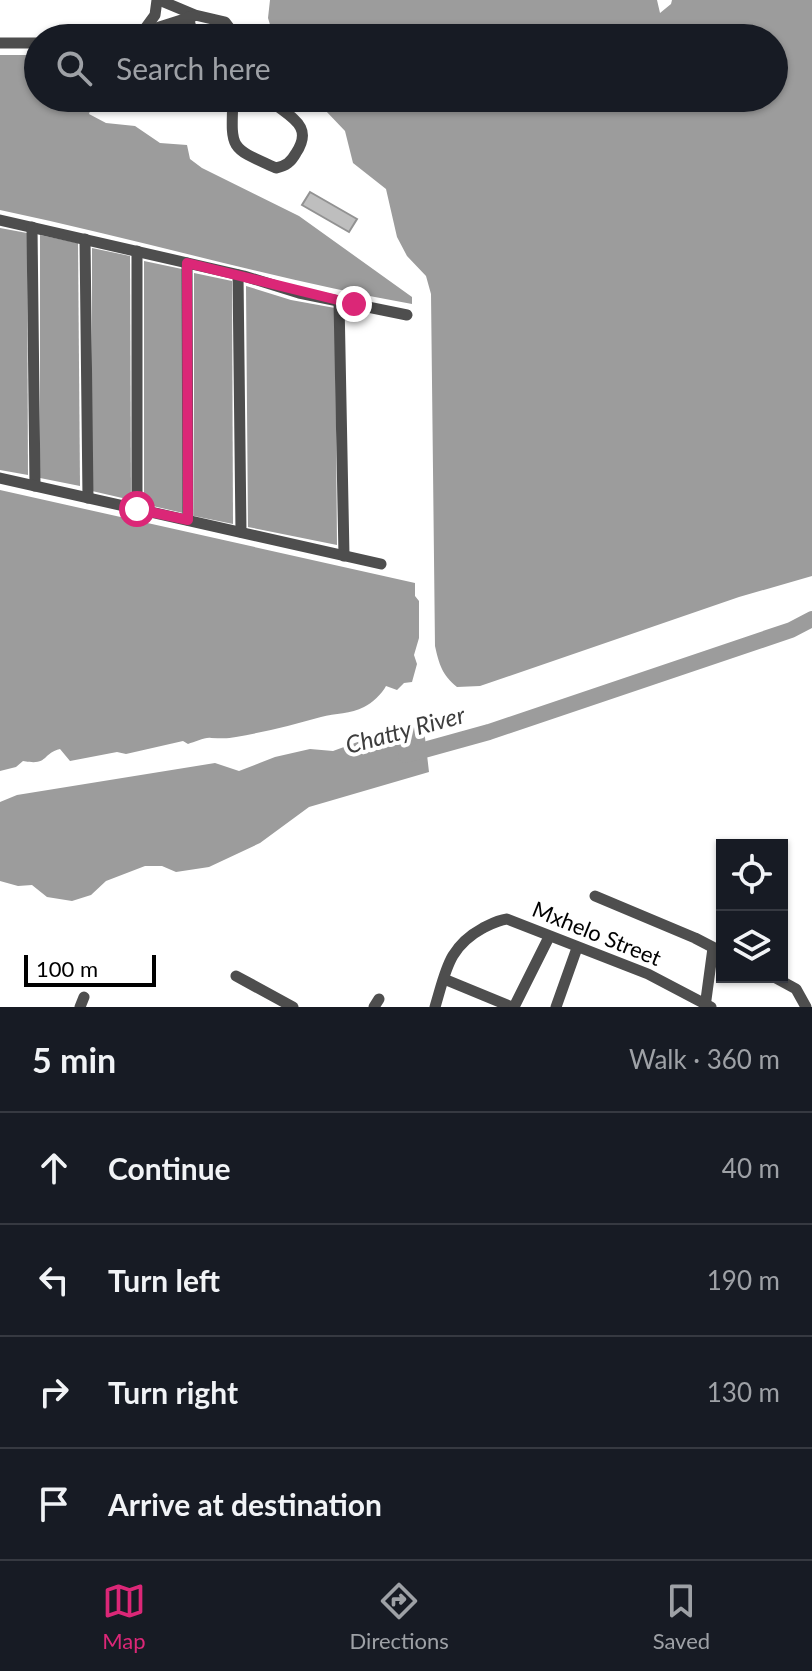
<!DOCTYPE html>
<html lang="en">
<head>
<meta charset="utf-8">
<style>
	:root { --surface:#171b24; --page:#242831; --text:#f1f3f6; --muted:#9ea1a6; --line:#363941; --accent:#db2777 }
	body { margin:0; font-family:Lato,sans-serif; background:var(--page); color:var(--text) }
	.controls { position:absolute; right:24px; bottom:24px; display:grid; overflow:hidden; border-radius:0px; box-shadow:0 2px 6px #0004 }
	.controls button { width:72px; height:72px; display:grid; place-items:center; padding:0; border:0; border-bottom:2px solid var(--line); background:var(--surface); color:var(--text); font:40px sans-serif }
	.scale { position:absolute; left:24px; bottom:20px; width:132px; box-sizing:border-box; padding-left:8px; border:4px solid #000; border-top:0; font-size:22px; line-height:28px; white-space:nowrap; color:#000; -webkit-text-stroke:6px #fff; paint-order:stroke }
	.stop { position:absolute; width:24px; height:24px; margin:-18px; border:6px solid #db2777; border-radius:50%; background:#fff }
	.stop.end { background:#db2777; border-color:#fff; box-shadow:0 2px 8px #0008 }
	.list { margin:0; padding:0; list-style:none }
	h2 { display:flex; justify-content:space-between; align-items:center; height:104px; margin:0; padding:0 32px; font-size:34px }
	h2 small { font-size:26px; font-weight:400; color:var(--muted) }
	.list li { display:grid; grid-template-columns:52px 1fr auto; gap:24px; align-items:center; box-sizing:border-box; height:112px; padding:0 32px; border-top:2px solid var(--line) }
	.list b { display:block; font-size:30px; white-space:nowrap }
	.list em { font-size:26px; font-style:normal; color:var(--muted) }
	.icon { flex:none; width:44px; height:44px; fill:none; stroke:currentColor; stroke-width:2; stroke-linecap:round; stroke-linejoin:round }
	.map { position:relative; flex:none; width:812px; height:1007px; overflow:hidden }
	.search { position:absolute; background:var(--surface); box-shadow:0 2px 6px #0004; left:24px; right:24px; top:24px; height:88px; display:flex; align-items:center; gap:20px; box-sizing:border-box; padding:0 28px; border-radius:44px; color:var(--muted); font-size:30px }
	.sheet { height:552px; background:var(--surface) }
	nav { display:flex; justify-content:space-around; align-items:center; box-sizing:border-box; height:112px; border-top:2px solid var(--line); background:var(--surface); font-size:22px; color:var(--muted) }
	nav a { display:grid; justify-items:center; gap:4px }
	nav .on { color:var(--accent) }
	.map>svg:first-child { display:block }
	.water { fill:#9c9c9c }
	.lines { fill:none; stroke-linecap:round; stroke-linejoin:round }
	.river { stroke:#9c9c9c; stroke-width:16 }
	.building { fill:#bebebe; stroke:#929292; stroke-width:2 }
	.minor { stroke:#4e4e4e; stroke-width:11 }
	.route { stroke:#db2777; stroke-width:10 }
	.labels { text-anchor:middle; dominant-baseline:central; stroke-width:8; stroke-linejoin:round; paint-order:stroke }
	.street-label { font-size:22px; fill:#000; stroke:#fff }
	.water-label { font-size:24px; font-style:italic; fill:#3d3d3d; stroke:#fff }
</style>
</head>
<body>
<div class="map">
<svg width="812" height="1007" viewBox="0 0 812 1007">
	<rect width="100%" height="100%" fill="#fff"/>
	<g class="water">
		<path d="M270,0H657L660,13L671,4L672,0H812V576L739,597L480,686L457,687C442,675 439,664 435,646L431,294L426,276L407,256L397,237L386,189L353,163L345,131L325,110L300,98H774V38H274L268,18Z"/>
		<path d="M0,55H38V98H100L92,105L89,114L106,123L135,126L160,143L187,145L190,159L202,168L299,216L412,297V304C273,279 138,239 0,210Z"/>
		<polygon points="0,228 27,233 28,475 0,470"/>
		<polygon points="40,235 78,243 80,486 40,478"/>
		<polygon points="92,248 130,256 131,500 92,491"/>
		<polygon points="144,261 182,269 183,513 144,504"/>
		<polygon points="194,273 232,281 233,524 194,516"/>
		<polygon points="246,286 291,300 335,308 337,545 248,527"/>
		<path d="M0,490L415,583V596L419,601V638L414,655L417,664L412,682L404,683L397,690L386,686C382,694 372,703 364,707C351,714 335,713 321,717C293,725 265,732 236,737C227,739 220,738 211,738C205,737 195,742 188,744L183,741L126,754L117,752L70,761L60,749C41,754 49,766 23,761L16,767L0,771Z"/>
		<polygon points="407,724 424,729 429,772 309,807 260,843 209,867 176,872 162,866 145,866 106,881 91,895 72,901 47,897 32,885 18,886 0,881 0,802 17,795 215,763 239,771 275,757 310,749 333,751"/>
	</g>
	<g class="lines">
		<polyline class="river" points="406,755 489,732 791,630 812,619"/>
	</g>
	<polygon class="building" points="310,192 357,219 349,232 302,205"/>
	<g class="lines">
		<g class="minor">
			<polyline points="159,0 195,15 225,22 237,38"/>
			<polyline points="188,17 194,38"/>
			<polyline points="144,30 155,15 157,0"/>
			<polyline points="125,38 194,16"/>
			<polyline points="0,43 38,43"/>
			<path d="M233,98C231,150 229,147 276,168C286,166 291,162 296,153C316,123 285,116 268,98"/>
			<polyline points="0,220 244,276 299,293 407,315"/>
			<polyline points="32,227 35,486"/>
			<polyline points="85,239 88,498"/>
			<polyline points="137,251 137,509"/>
			<polyline points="187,263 188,520"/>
			<polyline points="238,275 241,532"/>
			<polyline points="339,301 344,556"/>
			<polyline points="0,478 381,564"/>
			<polyline points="595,896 695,938 722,952"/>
			<polyline points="236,976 293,1007"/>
			<polyline points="774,977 796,989 806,1007"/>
			<polyline points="444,979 512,1007"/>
			<polyline points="80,1007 84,997"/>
			<polyline points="374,1007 379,999"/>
			<path d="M435,1007C446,971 448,947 483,928C491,924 498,920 507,919L648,974L711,1007"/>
			<polyline points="514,1007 549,937"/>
			<polyline points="556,1007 577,948"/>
			<polyline points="705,1007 713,948"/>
		</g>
	</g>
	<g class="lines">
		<polyline class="route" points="137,509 188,520 187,263 354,304"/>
	</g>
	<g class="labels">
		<g class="street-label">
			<text transform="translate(597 933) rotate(22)">Mxhelo Street</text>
		</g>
		<g class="water-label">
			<text transform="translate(405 729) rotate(-15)">Chatty River</text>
		</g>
	</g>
</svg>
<div class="controls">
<button><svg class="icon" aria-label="locate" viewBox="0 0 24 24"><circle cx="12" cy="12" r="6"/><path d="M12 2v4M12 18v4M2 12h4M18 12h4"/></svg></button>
<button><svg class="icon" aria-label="layers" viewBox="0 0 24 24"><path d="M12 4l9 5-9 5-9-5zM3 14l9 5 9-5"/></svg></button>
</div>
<div class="scale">100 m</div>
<div class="stop" style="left:137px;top:509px"></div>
<div class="stop end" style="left:354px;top:304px"></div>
<div class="search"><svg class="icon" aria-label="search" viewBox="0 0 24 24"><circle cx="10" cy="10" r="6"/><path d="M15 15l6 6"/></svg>Search here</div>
</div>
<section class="sheet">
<h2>5 min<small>Walk · 360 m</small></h2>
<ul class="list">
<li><svg class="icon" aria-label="ahead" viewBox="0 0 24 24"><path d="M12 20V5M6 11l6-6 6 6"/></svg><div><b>Continue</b></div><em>40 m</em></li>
<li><svg class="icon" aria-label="left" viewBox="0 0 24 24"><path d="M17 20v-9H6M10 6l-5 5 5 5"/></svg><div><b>Turn left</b></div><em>190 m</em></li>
<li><svg class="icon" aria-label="right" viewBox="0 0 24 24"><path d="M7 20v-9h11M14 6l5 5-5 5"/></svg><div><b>Turn right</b></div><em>130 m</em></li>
<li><svg class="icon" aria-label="arrive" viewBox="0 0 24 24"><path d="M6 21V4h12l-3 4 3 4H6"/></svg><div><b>Arrive at destination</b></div></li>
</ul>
</section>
<nav>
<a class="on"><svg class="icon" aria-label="map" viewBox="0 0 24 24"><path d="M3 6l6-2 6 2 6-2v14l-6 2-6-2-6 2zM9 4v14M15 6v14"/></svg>Map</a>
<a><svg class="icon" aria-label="directions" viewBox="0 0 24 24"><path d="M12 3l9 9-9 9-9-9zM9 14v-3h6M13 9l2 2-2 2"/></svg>Directions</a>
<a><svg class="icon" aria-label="saved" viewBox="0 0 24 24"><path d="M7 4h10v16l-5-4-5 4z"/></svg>Saved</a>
</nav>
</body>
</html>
